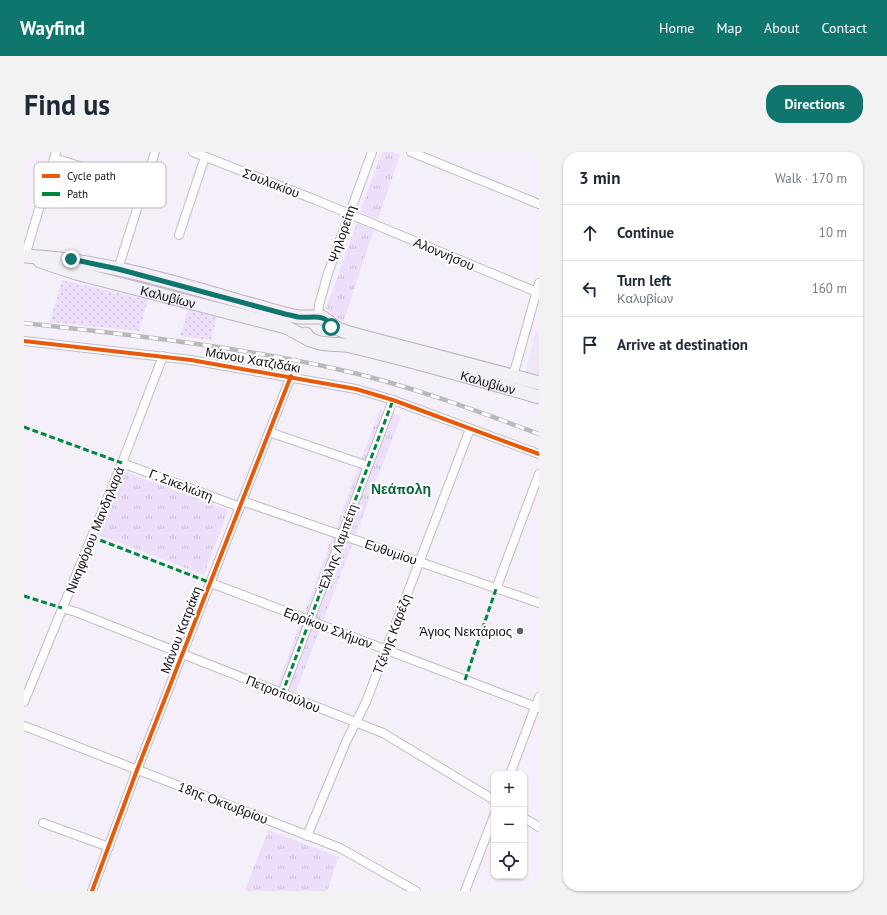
<!DOCTYPE html>
<html lang="en">
<head>
<meta charset="utf-8">
<style>
	:root { --surface:#fff; --page:#f2f2f3; --text:#1f2937; --muted:#747a83; --line:#e0e1e3; --accent:#0f766e }
	body { margin:0; font-family:"PT Sans",sans-serif; background:var(--page); color:var(--text) }
	.controls { position:absolute; right:12px; bottom:12px; display:grid; overflow:hidden; border-radius:8px; box-shadow:0 1px 3px #0004 }
	.controls button { width:36px; height:36px; display:grid; place-items:center; padding:0; border:0; border-bottom:1px solid var(--line); background:var(--surface); color:var(--text); font:20px sans-serif }
	.stop { position:absolute; width:12px; height:12px; margin:-9px; border:3px solid #0f766e; border-radius:50%; background:#fff }
	.stop.end { background:#0f766e; border-color:#fff; box-shadow:0 1px 4px #0008 }
	.list { margin:0; padding:0; list-style:none }
	h2 { display:flex; justify-content:space-between; align-items:center; height:52px; margin:0; padding:0 16px; font-size:17px }
	h2 small { font-size:13px; font-weight:400; color:var(--muted) }
	.list li { display:grid; grid-template-columns:26px 1fr auto; gap:12px; align-items:center; box-sizing:border-box; height:56px; padding:0 16px; border-top:1px solid var(--line) }
	.list b { display:block; font-size:15px; white-space:nowrap }
	.list p { margin:0; font-size:13px; white-space:nowrap; color:var(--muted) }
	.list em { font-size:13px; font-style:normal; color:var(--muted) }
	.icon { flex:none; width:22px; height:22px; fill:none; stroke:currentColor; stroke-width:2; stroke-linecap:round; stroke-linejoin:round }
	.map { position:relative; flex:none; width:515px; height:739px; overflow:hidden; border-radius:16px }
	header { display:flex; align-items:center; gap:24px; box-sizing:border-box; height:56px; padding:0 20px; background:var(--accent); color:#fff }
	header strong { font-size:19px }
	nav { display:flex; gap:22px; margin-inline-start:auto; font-size:14px }
	.intro { display:flex; align-items:center; justify-content:space-between; box-sizing:border-box; height:96px; padding:0 24px }
	h1 { margin:0; font-size:28px }
	.button { padding:10px 18px; border-radius:16px; background:var(--accent); color:#fff; font-size:14px; font-weight:700 }
	main { display:flex; gap:24px; padding:0 24px }
	aside { flex:1; background:var(--surface); border-radius:16px; box-shadow:0 1px 3px #0004 }
	.map>svg:first-child { display:block }
	.built { fill:#f0e6fa }
	.grass { fill:url(#grass-dots) }
	.park { fill:url(#park-tufts) }
	.lines { fill:none; stroke-linecap:round; stroke-linejoin:round }
	.street-casing { stroke:#c1bdc5; stroke-width:10 }
	.primary-casing { stroke:#bbb3c1; stroke-width:15 }
	.street { stroke:#fdfdfe; stroke-width:8 }
	.primary { stroke:#f3eff6; stroke-width:13 }
	.rail-casing { stroke:#b9b8bb; stroke-width:4.5 }
	.rail { stroke:#fff; stroke-width:3; stroke-dasharray:9; stroke-linecap:butt }
	.quiet { stroke:#00873e; stroke-width:3; stroke-dasharray:6 3; stroke-linecap:butt }
	.cycleway-casing { stroke:#fff; stroke-width:6 }
	.cycleway { stroke:#e8590c; stroke-width:4 }
	.route { stroke:#0f766e; stroke-width:5 }
	.poi-dot { fill:#625d66; stroke:#fff; stroke-width:1.5 }
	.labels { text-anchor:middle; dominant-baseline:central; stroke-width:4; stroke-linejoin:round; paint-order:stroke }
	.street-label { font-size:13px; fill:#130f17; stroke:#fff }
	.poi-label { font-size:13px; fill:#130f17; stroke:#fff; text-anchor:end }
	.neighbourhood-label { font-size:14px; font-weight:bold; fill:#07643e; stroke:#fff }
	.key { fill:#fff; stroke:#b8b7b9; stroke-width:1 }
	.key-label { font-size:11px; fill:#130f17 }
</style>
</head>
<body>
<header>
<strong>Wayfind</strong>
<nav><a>Home</a><a>Map</a><a>About</a><a>Contact</a></nav>
</header>
<div class="intro"><h1>Find us</h1><a class="button">Directions</a></div>
<main>
<div class="map">
<svg width="515" height="739" viewBox="0 0 515 739">
	<defs>
		<pattern id="grass-dots" width="8" height="8" patternUnits="userSpaceOnUse"><rect width="8" height="8" fill="#eddffa"/><path d="M2 2h.1M6 6h.1" fill="none" stroke="#cabed6" stroke-width="1.8" stroke-linecap="round"/></pattern>
		<pattern id="park-tufts" width="24" height="20" patternUnits="userSpaceOnUse"><rect width="24" height="20" fill="#eddffa"/><path d="M3 7l-1-3M5 7V3M7 7l1-3M15 17l-1-3M17 17v-4M19 17l1-3" fill="none" stroke="#cabed6"/></pattern>
	</defs>
	<rect width="100%" height="100%" fill="#f4eff9"/>
	<polygon class="built" points="512,179 515,180 515,224 501,221"/>
	<g class="grass">
		<polygon points="38,128 124,148 115,179 26,170"/>
		<polygon points="164,158 193,165 187,188 156,184"/>
	</g>
	<g class="park">
		<polygon points="358,0 369,0 376,3 354,67 336,60"/>
		<polygon points="333,71 350,77 319,171 302,157"/>
		<polygon points="356,257 377,264 270,545 252,537"/>
		<polygon points="99,319 204,358 180,423 75,383"/>
		<polygon points="244,678 315,705 303,739 221,739"/>
	</g>
	<g class="lines">
		<g class="street-casing">
			<g id="street">
				<polyline points="169,0 292,48 515,141"/>
				<polyline points="387,0 515,52"/>
				<polyline points="30,6 120,34"/>
				<polyline points="155,83 181,5"/>
				<polyline points="1,104 32,0"/>
				<polyline points="94,117 131,0"/>
				<polyline points="294,165 295,153 304,121 348,0"/>
				<polyline points="0,189 167,208 332,237 369,248 515,302"/>
				<polyline points="489,224 515,131"/>
				<polyline points="245,280 344,314"/>
				<polyline points="98,311 216,355"/>
				<polyline points="218,349 515,451"/>
				<polyline points="187,431 515,556"/>
				<polyline points="472,437 515,322"/>
				<polyline points="38,456 52,460 359,581 470,648"/>
				<polyline points="258,542 369,248"/>
				<polyline points="0,550 98,311 139,204"/>
				<polyline points="0,574 316,696 392,739"/>
				<polyline points="486,622 515,545"/>
				<polyline points="500,666 515,675"/>
				<polyline points="19,671 85,695"/>
				<polyline points="283,684 322,590 342,550 446,277"/>
				<polyline points="68,739 113,618 267,224"/>
				<polyline points="441,739 470,664"/>
			</g>
		</g>
		<g class="primary-casing">
			<g id="primary">
				<path d="M0,104C89,108 176,139 261,162L274,165H298L314,177L325,181L515,231"/>
				<path id="s1" d="M16,109L52,121L262,175L286,188"/>
				<path id="s2" d="M282,182C288,195 313,191 326,194C390,209 453,227 515,245"/>
			</g>
		</g>
		<use href="#street" class="street"/>
		<use href="#primary" class="primary"/>
		<g class="rail-casing">
			<path id="rail" d="M0,171C107,183 212,194 317,218C384,233 450,258 515,282"/>
		</g>
		<use href="#rail" class="rail"/>
		<g class="quiet">
			<polyline points="0,275 98,311"/>
			<polyline points="68,385 187,431"/>
			<polyline points="0,444 38,456"/>
			<polyline points="441,528 472,437"/>
			<polyline points="258,542 369,248"/>
		</g>
		<g class="cycleway-casing">
			<g id="cycleway">
				<polyline points="0,189 167,208 332,237 369,248 515,302"/>
				<polyline points="68,739 113,618 267,224"/>
			</g>
		</g>
		<use href="#cycleway" class="cycleway"/>
	</g>
	<g class="lines">
		<path class="route" d="M47,107L94,117L261,162C266,163 270,164 274,165C287,167 301,160 307,175"/>
	</g>
	<circle class="poi-dot" cx="496" cy="479" r="4"/>
	<g class="labels">
		<g class="street-label">
			<text transform="translate(247 31) rotate(21)">Σουλακίου</text>
			<text transform="translate(318 82) rotate(-71)">Ψηλορείτη</text>
			<text transform="translate(420 102) rotate(23)">Αλοννήσου</text>
			<text stroke="none"><textPath href="#s1" startOffset="133">Καλυβίων</textPath></text>
			<text transform="translate(229 208) rotate(10)">Μάνου Χατζιδάκι</text>
			<text stroke="none"><textPath href="#s2" startOffset="190">Καλυβίων</textPath></text>
			<text transform="translate(157 333) rotate(21)">Γ. Σικελιώτη</text>
			<text transform="translate(71 378) rotate(-68)">Νικηφόρου Μανδηλαρά</text>
			<text transform="translate(314 395) rotate(-70)">Έλλης Λαμπέτη</text>
			<text transform="translate(367 400) rotate(19)">Ευθυμίου</text>
			<text transform="translate(304 476) rotate(21)">Ερρίκου Σλήμαν</text>
			<text transform="translate(157 478) rotate(-69)">Μάνου Κατράκη</text>
			<text transform="translate(368 482) rotate(-69)">Τζένης Καρέζη</text>
			<text transform="translate(259 542) rotate(22)">Πετροπούλου</text>
			<text transform="translate(199 651) rotate(21)">18ης Οκτωβρίου</text>
		</g>
		<g class="poi-label">
			<text x="488" y="479">Άγιος Νεκτάριος</text>
		</g>
		<g class="neighbourhood-label">
			<text x="377" y="337">Νεάπολη</text>
		</g>
	</g>
	<rect x="10" y="10" width="132" height="46" rx="6" class="key"/>
	<rect x="18" y="22" width="18" height="4" fill="#e8590c"/>
	<rect x="18" y="40" width="18" height="4" fill="#00873e"/>
	<g class="key-label">
		<text x="43" y="28">Cycle path</text>
		<text x="43" y="46">Path</text>
	</g>
</svg>
<div class="controls">
<button>+</button>
<button>−</button>
<button><svg class="icon" aria-label="locate" viewBox="0 0 24 24"><circle cx="12" cy="12" r="6"/><path d="M12 2v4M12 18v4M2 12h4M18 12h4"/></svg></button>
</div>
<div class="stop" style="left:307px;top:175px"></div>
<div class="stop end" style="left:47px;top:107px"></div>
</div>
<aside>
<h2>3 min<small>Walk · 170 m</small></h2>
<ul class="list">
<li><svg class="icon" aria-label="ahead" viewBox="0 0 24 24"><path d="M12 20V5M6 11l6-6 6 6"/></svg><div><b>Continue</b></div><em>10 m</em></li>
<li><svg class="icon" aria-label="left" viewBox="0 0 24 24"><path d="M17 20v-9H6M10 6l-5 5 5 5"/></svg><div><b>Turn left</b><p>Καλυβίων</p></div><em>160 m</em></li>
<li><svg class="icon" aria-label="arrive" viewBox="0 0 24 24"><path d="M6 21V4h12l-3 4 3 4H6"/></svg><div><b>Arrive at destination</b></div></li>
</ul>
</aside>
</main>
</body>
</html>
